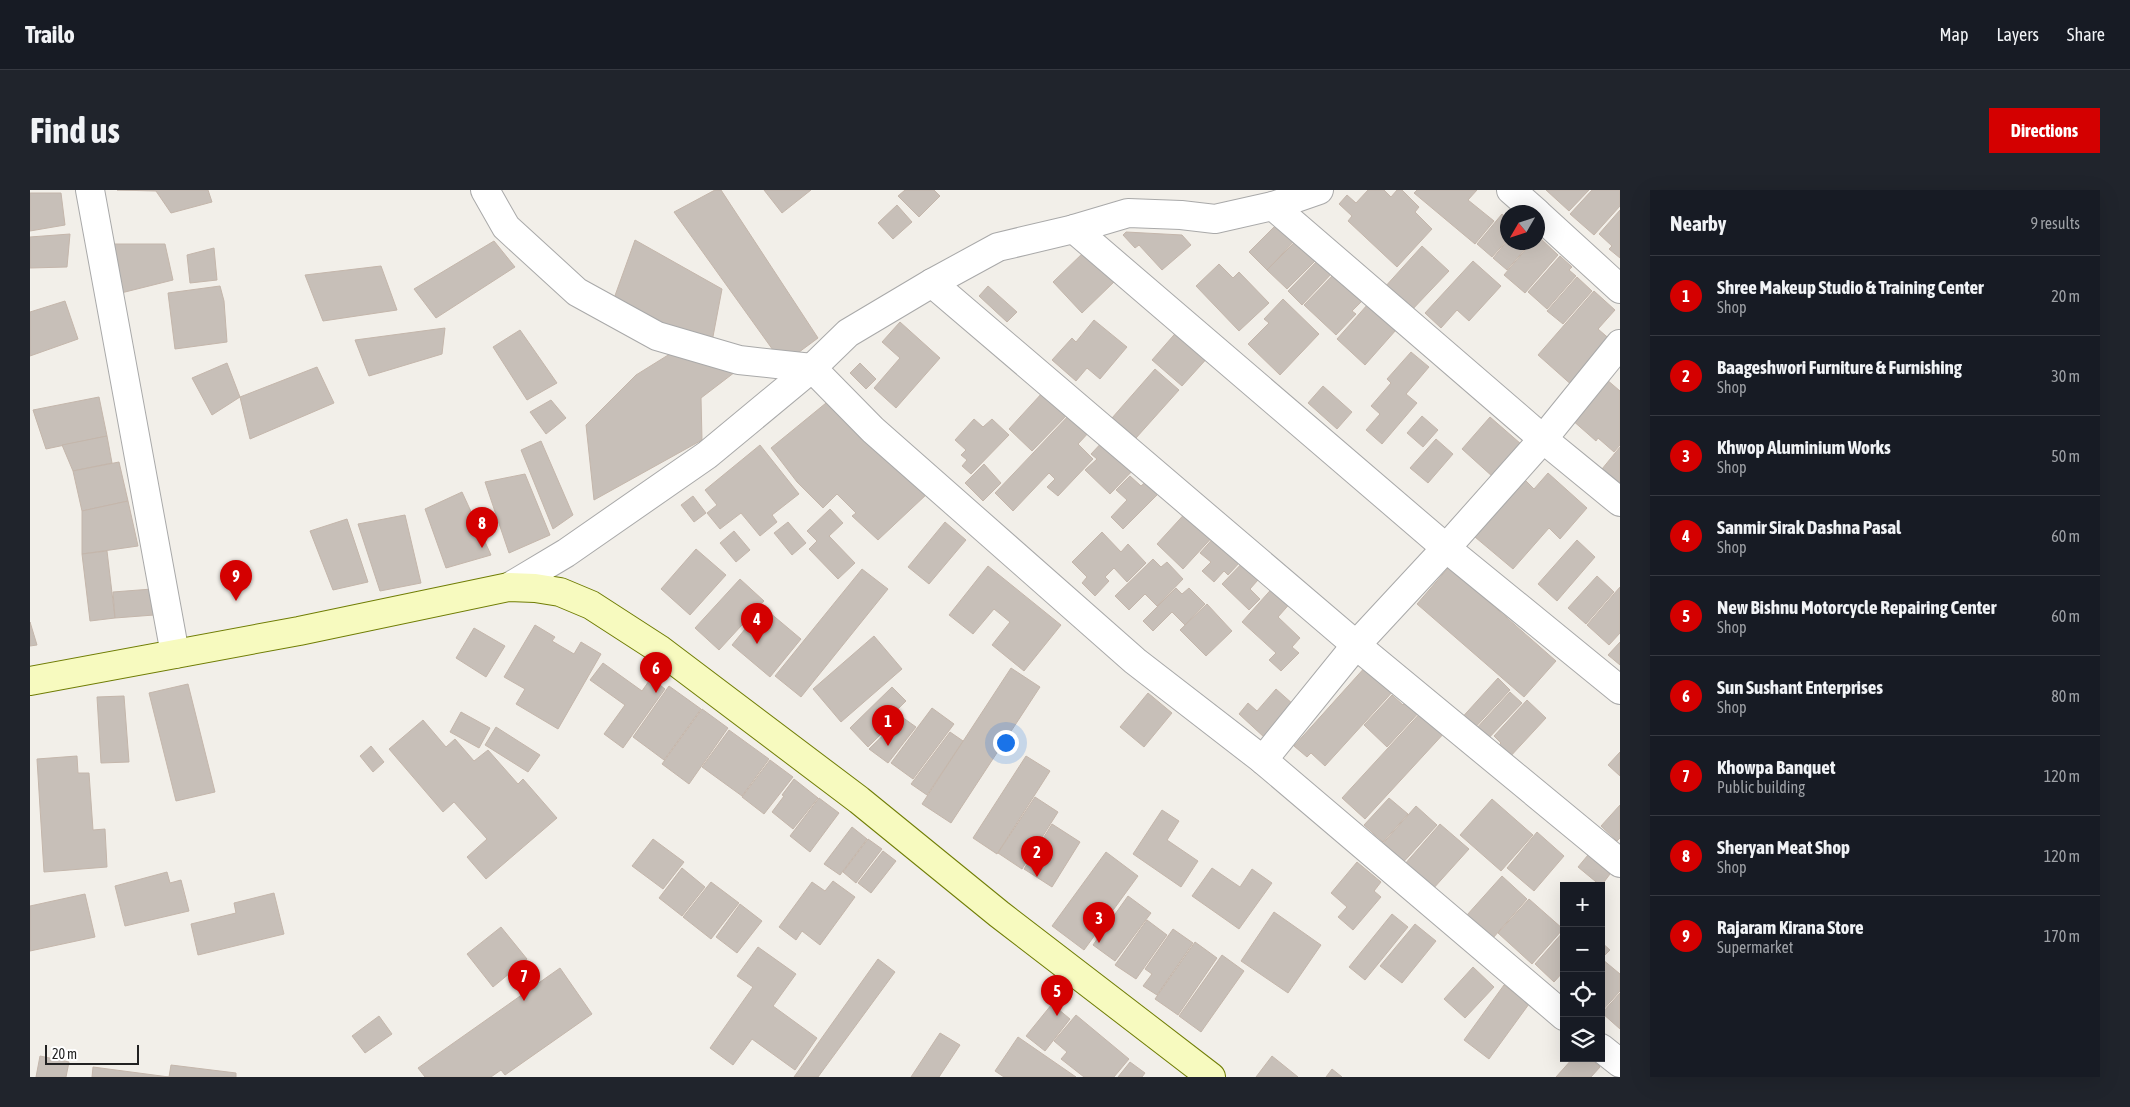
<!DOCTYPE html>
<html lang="en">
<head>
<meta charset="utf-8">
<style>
	:root { --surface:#171b24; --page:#20242c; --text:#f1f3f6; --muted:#9ea1a6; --line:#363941; --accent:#d40000 }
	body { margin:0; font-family:"Asap Condensed",sans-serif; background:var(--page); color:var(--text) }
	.controls { position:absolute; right:15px; bottom:15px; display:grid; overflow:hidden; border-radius:0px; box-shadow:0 5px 20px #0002 }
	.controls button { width:45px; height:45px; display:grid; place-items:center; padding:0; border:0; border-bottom:1px solid var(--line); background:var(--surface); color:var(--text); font:25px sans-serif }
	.compass { position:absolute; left:1470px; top:15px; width:45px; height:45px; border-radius:50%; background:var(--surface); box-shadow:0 5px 20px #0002; rotate:231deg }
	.scale { position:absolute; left:15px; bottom:12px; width:94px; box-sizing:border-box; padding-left:5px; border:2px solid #222; border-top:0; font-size:14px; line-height:18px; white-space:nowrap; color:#222; -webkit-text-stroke:4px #fff; paint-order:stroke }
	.you { position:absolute; left:975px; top:552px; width:18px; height:18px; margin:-12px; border:4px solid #fff; border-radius:50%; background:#1a73e8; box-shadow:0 0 0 8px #1a73e833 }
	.badge { display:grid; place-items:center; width:32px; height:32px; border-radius:50%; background:var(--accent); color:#fff; font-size:16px; font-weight:700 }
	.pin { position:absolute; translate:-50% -41px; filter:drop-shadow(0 1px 2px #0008) }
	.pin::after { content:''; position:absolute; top:26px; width:18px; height:15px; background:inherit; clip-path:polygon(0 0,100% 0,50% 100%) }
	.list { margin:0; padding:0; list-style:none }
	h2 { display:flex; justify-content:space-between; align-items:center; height:65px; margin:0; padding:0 20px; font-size:21px }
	h2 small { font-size:16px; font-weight:400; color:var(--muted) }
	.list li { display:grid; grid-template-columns:32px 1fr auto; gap:15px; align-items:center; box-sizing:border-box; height:80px; padding:0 20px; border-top:1px solid var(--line) }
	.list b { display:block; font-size:19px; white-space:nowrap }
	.list p { margin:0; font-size:16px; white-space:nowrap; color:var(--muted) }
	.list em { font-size:16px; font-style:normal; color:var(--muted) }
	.icon { flex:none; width:28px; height:28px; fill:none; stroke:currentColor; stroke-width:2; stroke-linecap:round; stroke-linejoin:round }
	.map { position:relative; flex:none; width:1590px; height:887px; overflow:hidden; border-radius:0px }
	header { display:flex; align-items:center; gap:30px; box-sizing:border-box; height:70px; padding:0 25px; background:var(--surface); border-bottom:1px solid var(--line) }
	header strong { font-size:24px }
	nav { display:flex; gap:28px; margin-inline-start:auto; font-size:18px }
	.intro { display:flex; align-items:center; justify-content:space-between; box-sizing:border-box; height:120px; padding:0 30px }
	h1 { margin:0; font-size:35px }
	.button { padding:12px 22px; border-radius:0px; background:var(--accent); color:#fff; font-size:18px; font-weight:700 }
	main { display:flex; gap:30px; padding:0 30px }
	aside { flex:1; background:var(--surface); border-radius:0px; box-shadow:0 5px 20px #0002 }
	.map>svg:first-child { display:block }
	.building { fill:#c7bfb8; stroke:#c4b6ab }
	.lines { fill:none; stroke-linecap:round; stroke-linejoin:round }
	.street-casing { stroke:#a9a9a9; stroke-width:30 }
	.secondary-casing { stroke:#707d05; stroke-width:30 }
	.street { stroke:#fff; stroke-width:28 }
	.secondary { stroke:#f7fabf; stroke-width:28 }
</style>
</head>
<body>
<header>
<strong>Trailo</strong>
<nav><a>Map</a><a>Layers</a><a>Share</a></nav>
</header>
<div class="intro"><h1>Find us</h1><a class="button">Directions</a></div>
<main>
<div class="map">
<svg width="1590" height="887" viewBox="0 0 1590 887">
	<rect width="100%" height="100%" fill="#f2efe9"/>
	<g class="building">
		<polygon points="178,0 182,12 141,23 126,1 87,0"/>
		<polygon points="685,0 691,0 788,148 753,174 644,22"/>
		<polygon points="734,0 781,0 752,23"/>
		<polygon points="875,0 904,0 910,6 889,27 868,6"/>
		<polygon points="1338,0 1354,0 1361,7 1367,0 1372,0 1389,17 1385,22 1402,39 1367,77 1318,31 1322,26 1309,14 1317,5 1326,13"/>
		<polygon points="1387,0 1447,0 1438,10 1464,31 1445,54 1384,3"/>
		<polygon points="1516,0 1559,0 1539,21"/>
		<polygon points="1562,0 1590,0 1590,16 1564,45 1540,24"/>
		<polygon points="0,3 31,3 35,35 0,41"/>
		<polygon points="867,15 882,32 863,49 848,33"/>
		<polygon points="1590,20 1590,68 1579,59 1582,56 1569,44"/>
		<polygon points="1472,24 1478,29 1478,49 1462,67 1447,54"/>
		<polygon points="1245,36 1252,43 1257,38 1267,48 1237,80 1219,62"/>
		<polygon points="1096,42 1152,45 1161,55 1132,80 1109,55 1105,58 1093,45"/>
		<polygon points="40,44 37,77 0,78 0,47"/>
		<polygon points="1508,46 1528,65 1495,103 1474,85 1502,52 1508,52"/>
		<polygon points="1269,48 1289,67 1257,99 1237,80"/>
		<polygon points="605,50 692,99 681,157 582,114"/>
		<polygon points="1478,50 1478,52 1501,52 1477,80 1463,68"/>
		<polygon points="464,51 485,77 406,128 384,99"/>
		<polygon points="82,54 135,54 143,90 91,103"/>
		<polygon points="1392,56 1419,81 1380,122 1354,98"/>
		<polygon points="184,58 187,90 160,93 157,65"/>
		<polygon points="1055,61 1084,92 1052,123 1023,92"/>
		<polygon points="1530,66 1542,77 1539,80 1546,86 1517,119 1498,102"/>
		<polygon points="1290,68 1304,81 1272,115 1258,101"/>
		<polygon points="1443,71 1471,96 1439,131 1427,120 1411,138 1395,123"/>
		<polygon points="1189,74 1203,88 1209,82 1239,113 1209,141 1166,96"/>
		<polygon points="351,76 367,120 293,131 275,85"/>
		<polygon points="1305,83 1333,110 1322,121 1326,124 1306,145 1274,115"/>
		<polygon points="1547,87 1562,101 1533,134 1517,121"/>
		<polygon points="190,96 194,111 197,152 145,159 138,103"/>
		<polygon points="958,96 987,122 977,132 949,106"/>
		<polygon points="1564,101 1585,120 1568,139 1583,152 1544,197 1508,165"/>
		<polygon points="1253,109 1289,144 1250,185 1218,154 1239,133 1234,129"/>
		<polygon points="35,111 48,149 0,166 0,122"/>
		<polygon points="1338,114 1366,140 1335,175 1307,149"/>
		<polygon points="1064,130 1097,157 1070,189 1057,178 1046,191 1022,170 1042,148 1046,152"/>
		<polygon points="870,132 910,168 866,218 844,198 870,168 852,152"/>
		<polygon points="415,138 412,164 339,186 325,150"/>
		<polygon points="1150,138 1180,165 1152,196 1122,170"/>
		<polygon points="490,140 527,193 497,210 463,157"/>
		<polygon points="643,162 705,182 671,208 672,250 564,310 556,235 606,185"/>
		<polygon points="1381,162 1399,177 1376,204 1387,213 1352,254 1336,240 1350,224 1341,216 1361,193 1357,189"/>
		<polygon points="197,173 210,207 182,225 162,188"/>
		<polygon points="830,173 846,189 836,199 820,183"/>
		<polygon points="287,177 304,213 220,249 210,207"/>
		<polygon points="1125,179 1149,200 1106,248 1082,228"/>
		<polygon points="1576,189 1590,201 1590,255 1584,262 1568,248 1566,251 1541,229"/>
		<polygon points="1293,196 1322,222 1307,239 1278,213"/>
		<polygon points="1013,202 1037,225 1002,261 979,239"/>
		<polygon points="69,207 77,246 16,259 3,220"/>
		<polygon points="521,210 536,228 516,244 500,222"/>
		<polygon points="796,213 897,304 848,350 822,326 826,323 807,304 793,318 767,292 741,258"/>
		<polygon points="1042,222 1061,240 1048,254 1063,269 1028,306 1017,297 1025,289 1019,283 983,321 965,303"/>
		<polygon points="1392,226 1408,240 1393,257 1377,243"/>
		<polygon points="1460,227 1491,254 1463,287 1432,259"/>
		<polygon points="944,229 953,237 962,229 979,245 941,284 932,276 937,270 931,265 936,260 925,250"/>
		<polygon points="77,246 82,273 43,281 32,255"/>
		<polygon points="1077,247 1107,276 1080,304 1055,280 1067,269 1061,264"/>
		<polygon points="1406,249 1423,264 1398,293 1380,278"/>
		<polygon points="511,251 543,325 523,339 491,260"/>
		<polygon points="730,255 769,304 742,325 747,332 730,346 711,323 690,339 677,323 687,315 675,300"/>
		<polygon points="1590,257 1590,294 1572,279"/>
		<polygon points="89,272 98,311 52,321 43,281"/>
		<polygon points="954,274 971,293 953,311 935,293"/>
		<polygon points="1518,283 1557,318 1530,349 1519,338 1483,379 1445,347 1495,290 1504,299"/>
		<polygon points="495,284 520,345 479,363 455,292"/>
		<polygon points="1100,286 1111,296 1120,288 1132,300 1093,339 1081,327 1097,310 1086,300"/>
		<polygon points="432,302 461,365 416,378 395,319"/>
		<polygon points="663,306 676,323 664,332 651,315"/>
		<polygon points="98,311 108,356 52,364 52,321"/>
		<polygon points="1160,318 1186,343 1153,379 1127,354"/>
		<polygon points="800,319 813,333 799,346 825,373 808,389 779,359 787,351 777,341"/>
		<polygon points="375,325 391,393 350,401 328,334"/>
		<polygon points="317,329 338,392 303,400 280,341"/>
		<polygon points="758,332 776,353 762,365 744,343"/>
		<polygon points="915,332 936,350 899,394 878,377"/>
		<polygon points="704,341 720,360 706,372 690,353"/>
		<polygon points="1072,342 1091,362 1098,354 1116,373 1097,392 1084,378 1075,387 1079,391 1065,406 1052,393 1057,387 1042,372"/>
		<polygon points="1186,345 1212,370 1198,385 1194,381 1184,392 1172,381 1181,372 1170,363"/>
		<polygon points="1547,350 1565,367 1527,411 1508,394"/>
		<polygon points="666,359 696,385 660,425 631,399"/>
		<polygon points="77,361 85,428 60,431 52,364"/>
		<polygon points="1219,366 1235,382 1220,399 1230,409 1219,420 1192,394"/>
		<polygon points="1123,369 1131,377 1137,372 1153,389 1127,416 1115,404 1099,420 1085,406"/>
		<polygon points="958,376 1031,435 994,481 962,455 980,432 964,419 943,444 919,425"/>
		<polygon points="1419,377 1526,471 1494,507 1387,414"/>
		<polygon points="832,379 858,399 771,507 745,486"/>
		<polygon points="1567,386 1584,402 1556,434 1538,418"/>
		<polygon points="710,389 734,411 689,460 665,438"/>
		<polygon points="1246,394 1263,410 1248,427 1270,448 1262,457 1269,463 1251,481 1239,470 1246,463 1212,432"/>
		<polygon points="1590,397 1590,443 1579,455 1557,435"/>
		<polygon points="1146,398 1152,404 1159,398 1175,414 1155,435 1142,422 1123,441 1113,431"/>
		<polygon points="122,399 124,425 85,428 83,402"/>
		<polygon points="1177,414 1202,441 1176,466 1150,440"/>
		<polygon points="733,417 771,449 740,487 702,455"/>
		<polygon points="0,432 7,455 0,456"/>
		<polygon points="505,435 525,447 522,451 544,464 551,452 571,464 528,539 486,514 495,499 474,487"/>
		<polygon points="444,438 475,456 456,487 426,468"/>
		<polygon points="844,446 872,479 811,532 783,499"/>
		<polygon points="1590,452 1590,475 1578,465"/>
		<polygon points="573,473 612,501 621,488 635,499 593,558 574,544 595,515 560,490"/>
		<polygon points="1337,475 1365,499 1295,576 1281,563 1277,567 1264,556"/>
		<polygon points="981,478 1010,497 921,633 892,614"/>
		<polygon points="1468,488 1480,500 1440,543 1428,532"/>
		<polygon points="158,494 185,602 146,611 119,503"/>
		<polygon points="639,496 671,519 634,570 603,547"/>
		<polygon points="862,497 876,511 866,521 870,525 838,557 820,538"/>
		<polygon points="1246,499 1264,515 1235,548 1209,524 1218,513 1227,521"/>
		<polygon points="1480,502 1492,513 1455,552 1444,541"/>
		<polygon points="1118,503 1142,523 1114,557 1090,537"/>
		<polygon points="1362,505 1373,515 1380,507 1392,519 1357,557 1334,535"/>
		<polygon points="94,506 99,572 71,573 67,507"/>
		<polygon points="1497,510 1516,528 1478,569 1466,558 1471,553 1464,546"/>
		<polygon points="902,518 924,534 883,589 861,573"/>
		<polygon points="672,519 698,538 659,594 632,574"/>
		<polygon points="1394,519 1417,540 1335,629 1312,608"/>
		<polygon points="431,522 460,538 449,558 420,542"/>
		<polygon points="872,527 886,537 858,573 839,559"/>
		<polygon points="393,530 416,557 425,549 444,571 458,560 488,594 493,589 527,628 456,689 437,667 457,649 424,612 413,622 359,559"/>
		<polygon points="466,537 510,565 498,582 455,555"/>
		<polygon points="699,540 739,569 712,606 672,577"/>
		<polygon points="920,542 933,551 897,605 881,594"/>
		<polygon points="341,556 354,572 343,582 330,566"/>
		<polygon points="1590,562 1590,586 1578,575"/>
		<polygon points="47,566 48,583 59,583 63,640 75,639 77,677 14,682 7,569"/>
		<polygon points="996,566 1020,581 967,664 943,648"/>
		<polygon points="740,570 763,587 734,624 712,607"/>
		<polygon points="764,589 788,608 763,639 742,622 754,606 752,605"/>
		<polygon points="1005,607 1028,622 992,679 968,663"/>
		<polygon points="789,608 809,623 780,662 760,646"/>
		<polygon points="1359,608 1378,624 1353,652 1334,635"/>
		<polygon points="1462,609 1503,645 1471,681 1430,645"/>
		<polygon points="1590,615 1590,648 1587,651 1571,636"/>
		<polygon points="1386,616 1407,635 1369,677 1349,658"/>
		<polygon points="1132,620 1149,631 1137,650 1168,671 1151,697 1103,664"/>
		<polygon points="1022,634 1050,652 1022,697 994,679"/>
		<polygon points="1410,634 1439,659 1402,700 1374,675"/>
		<polygon points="822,637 837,649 810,685 794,674"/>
		<polygon points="1507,642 1534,666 1504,701 1477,678"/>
		<polygon points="623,649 654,672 633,699 602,676"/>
		<polygon points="838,649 852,659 826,693 813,682"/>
		<polygon points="853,661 866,671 841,703 828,693"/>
		<polygon points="1076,662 1108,686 1054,760 1022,736"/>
		<polygon points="1558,665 1580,684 1571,696 1548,677"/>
		<polygon points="1327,672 1351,692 1344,701 1351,707 1323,740 1308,727 1317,717 1301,703"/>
		<polygon points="652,678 675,697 652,726 629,708"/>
		<polygon points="1182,678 1210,697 1222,679 1242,693 1209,739 1162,706"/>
		<polygon points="137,682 140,693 151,690 159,721 95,736 85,696"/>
		<polygon points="1472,686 1497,709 1463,748 1437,725"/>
		<polygon points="803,691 825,707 790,755 772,741 766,750 749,737 782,692 795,701"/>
		<polygon points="681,692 709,713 681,749 653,727"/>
		<polygon points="244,703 254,744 168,765 161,734 206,723 204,713"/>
		<polygon points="55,704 65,747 0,761 0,716"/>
		<polygon points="1098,706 1121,723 1085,771 1063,755"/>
		<polygon points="1499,709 1533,739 1502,774 1468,743"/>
		<polygon points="710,714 732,731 707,763 686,747"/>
		<polygon points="1244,722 1291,755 1258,803 1211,771"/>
		<polygon points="1362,724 1378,737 1335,790 1319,777"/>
		<polygon points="1117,730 1137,745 1106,789 1085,775"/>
		<polygon points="1385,734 1406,751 1372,793 1350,776"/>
		<polygon points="471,737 497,769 463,797 437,764"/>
		<polygon points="1143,739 1163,753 1127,805 1113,796 1122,784 1115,779"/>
		<polygon points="1534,741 1534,781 1524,792 1505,774"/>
		<polygon points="1165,752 1187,768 1148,825 1125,809"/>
		<polygon points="1571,752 1580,760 1571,769"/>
		<polygon points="728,757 766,784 743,816 787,848 765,880 722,849 703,875 680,858 723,797 707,786"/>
		<polygon points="1192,765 1214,781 1171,842 1149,826"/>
		<polygon points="848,769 865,782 788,887 764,887"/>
		<polygon points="1572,769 1590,784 1590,801 1571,822"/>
		<polygon points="1443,777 1464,797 1435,828 1414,809"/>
		<polygon points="530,778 562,824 475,885 471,880 461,887 395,887 388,878"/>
		<polygon points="1474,795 1499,814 1459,869 1434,850"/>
		<polygon points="1590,803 1590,839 1572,823"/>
		<polygon points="1022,814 1040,829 1015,861 996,846"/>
		<polygon points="1046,825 1099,869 1084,887 1054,887 1031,869 1037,862 1024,851"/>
		<polygon points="349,826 362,844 335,863 322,846"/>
		<polygon points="910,843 930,855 909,887 881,887"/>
		<polygon points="988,847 1046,887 974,887 965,881"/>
		<polygon points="10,866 39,872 36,887 6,887"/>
		<polygon points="1242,866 1268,887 1226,887"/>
		<polygon points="1543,868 1560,868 1570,877 1561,887 1526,887"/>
		<polygon points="1100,872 1115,883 1112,887 1088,887"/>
		<polygon points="141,875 206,883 206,887 62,887 63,877 139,887"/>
		<polygon points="1302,879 1312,887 1296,887"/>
	</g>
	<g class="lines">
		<g class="street-casing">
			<g id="street">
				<polyline points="60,0 145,464"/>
				<polyline points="455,0 476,37 547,102 627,146 709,170 782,178 843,240 1105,471 1233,570 1534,826"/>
				<polyline points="1481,0 1506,22"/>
				<polyline points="1243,16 1513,249 1590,312"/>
				<polyline points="1508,24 1590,99"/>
				<polyline points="1044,39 1416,358 1590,500"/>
				<polyline points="902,93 1326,455 1590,673"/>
				<polyline points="479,397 536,363 677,265 782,178 818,143 902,93 968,57 1044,39 1098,23 1151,25 1185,29 1243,16 1289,0"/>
				<polyline points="1233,570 1326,455 1416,358 1513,249 1590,154"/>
				<polyline points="1571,858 1590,873"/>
			</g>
		</g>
		<g class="secondary-casing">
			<polyline id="secondary" points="0,491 269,441 479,397 505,398 530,402 561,415 629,459 829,610 969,724 1181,887"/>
		</g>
		<use href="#street" class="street"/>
		<use href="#secondary" class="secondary"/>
	</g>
</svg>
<div class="controls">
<button>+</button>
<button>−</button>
<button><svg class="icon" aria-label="locate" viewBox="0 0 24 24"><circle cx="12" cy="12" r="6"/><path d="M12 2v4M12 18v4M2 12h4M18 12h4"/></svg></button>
<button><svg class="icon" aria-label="layers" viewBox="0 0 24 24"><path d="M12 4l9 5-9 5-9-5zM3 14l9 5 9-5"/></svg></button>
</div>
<svg class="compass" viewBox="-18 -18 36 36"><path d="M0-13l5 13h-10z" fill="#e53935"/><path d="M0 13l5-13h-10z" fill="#9ea1a6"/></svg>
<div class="scale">20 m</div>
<div class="you"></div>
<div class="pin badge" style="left:858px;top:556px">1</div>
<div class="pin badge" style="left:1007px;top:687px">2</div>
<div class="pin badge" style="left:1069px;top:753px">3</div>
<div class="pin badge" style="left:727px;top:454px">4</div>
<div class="pin badge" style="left:1027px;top:826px">5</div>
<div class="pin badge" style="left:626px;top:503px">6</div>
<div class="pin badge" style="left:494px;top:811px">7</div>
<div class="pin badge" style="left:452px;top:358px">8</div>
<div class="pin badge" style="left:206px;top:411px">9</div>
</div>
<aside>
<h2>Nearby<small>9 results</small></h2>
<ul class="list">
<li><span class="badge">1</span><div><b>Shree Makeup Studio &amp; Training Center</b><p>Shop</p></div><em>20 m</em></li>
<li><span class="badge">2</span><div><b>Baageshwori Furniture &amp; Furnishing</b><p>Shop</p></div><em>30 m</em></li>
<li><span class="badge">3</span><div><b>Khwop Aluminium Works</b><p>Shop</p></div><em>50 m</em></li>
<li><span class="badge">4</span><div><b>Sanmir Sirak Dashna Pasal</b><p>Shop</p></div><em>60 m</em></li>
<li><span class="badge">5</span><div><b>New Bishnu Motorcycle Repairing Center</b><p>Shop</p></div><em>60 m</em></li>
<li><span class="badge">6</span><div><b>Sun Sushant Enterprises</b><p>Shop</p></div><em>80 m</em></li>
<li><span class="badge">7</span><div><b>Khowpa Banquet</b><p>Public building</p></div><em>120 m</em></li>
<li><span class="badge">8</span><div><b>Sheryan Meat Shop</b><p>Shop</p></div><em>120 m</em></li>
<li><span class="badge">9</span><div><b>Rajaram Kirana Store</b><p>Supermarket</p></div><em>170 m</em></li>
</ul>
</aside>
</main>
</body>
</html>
